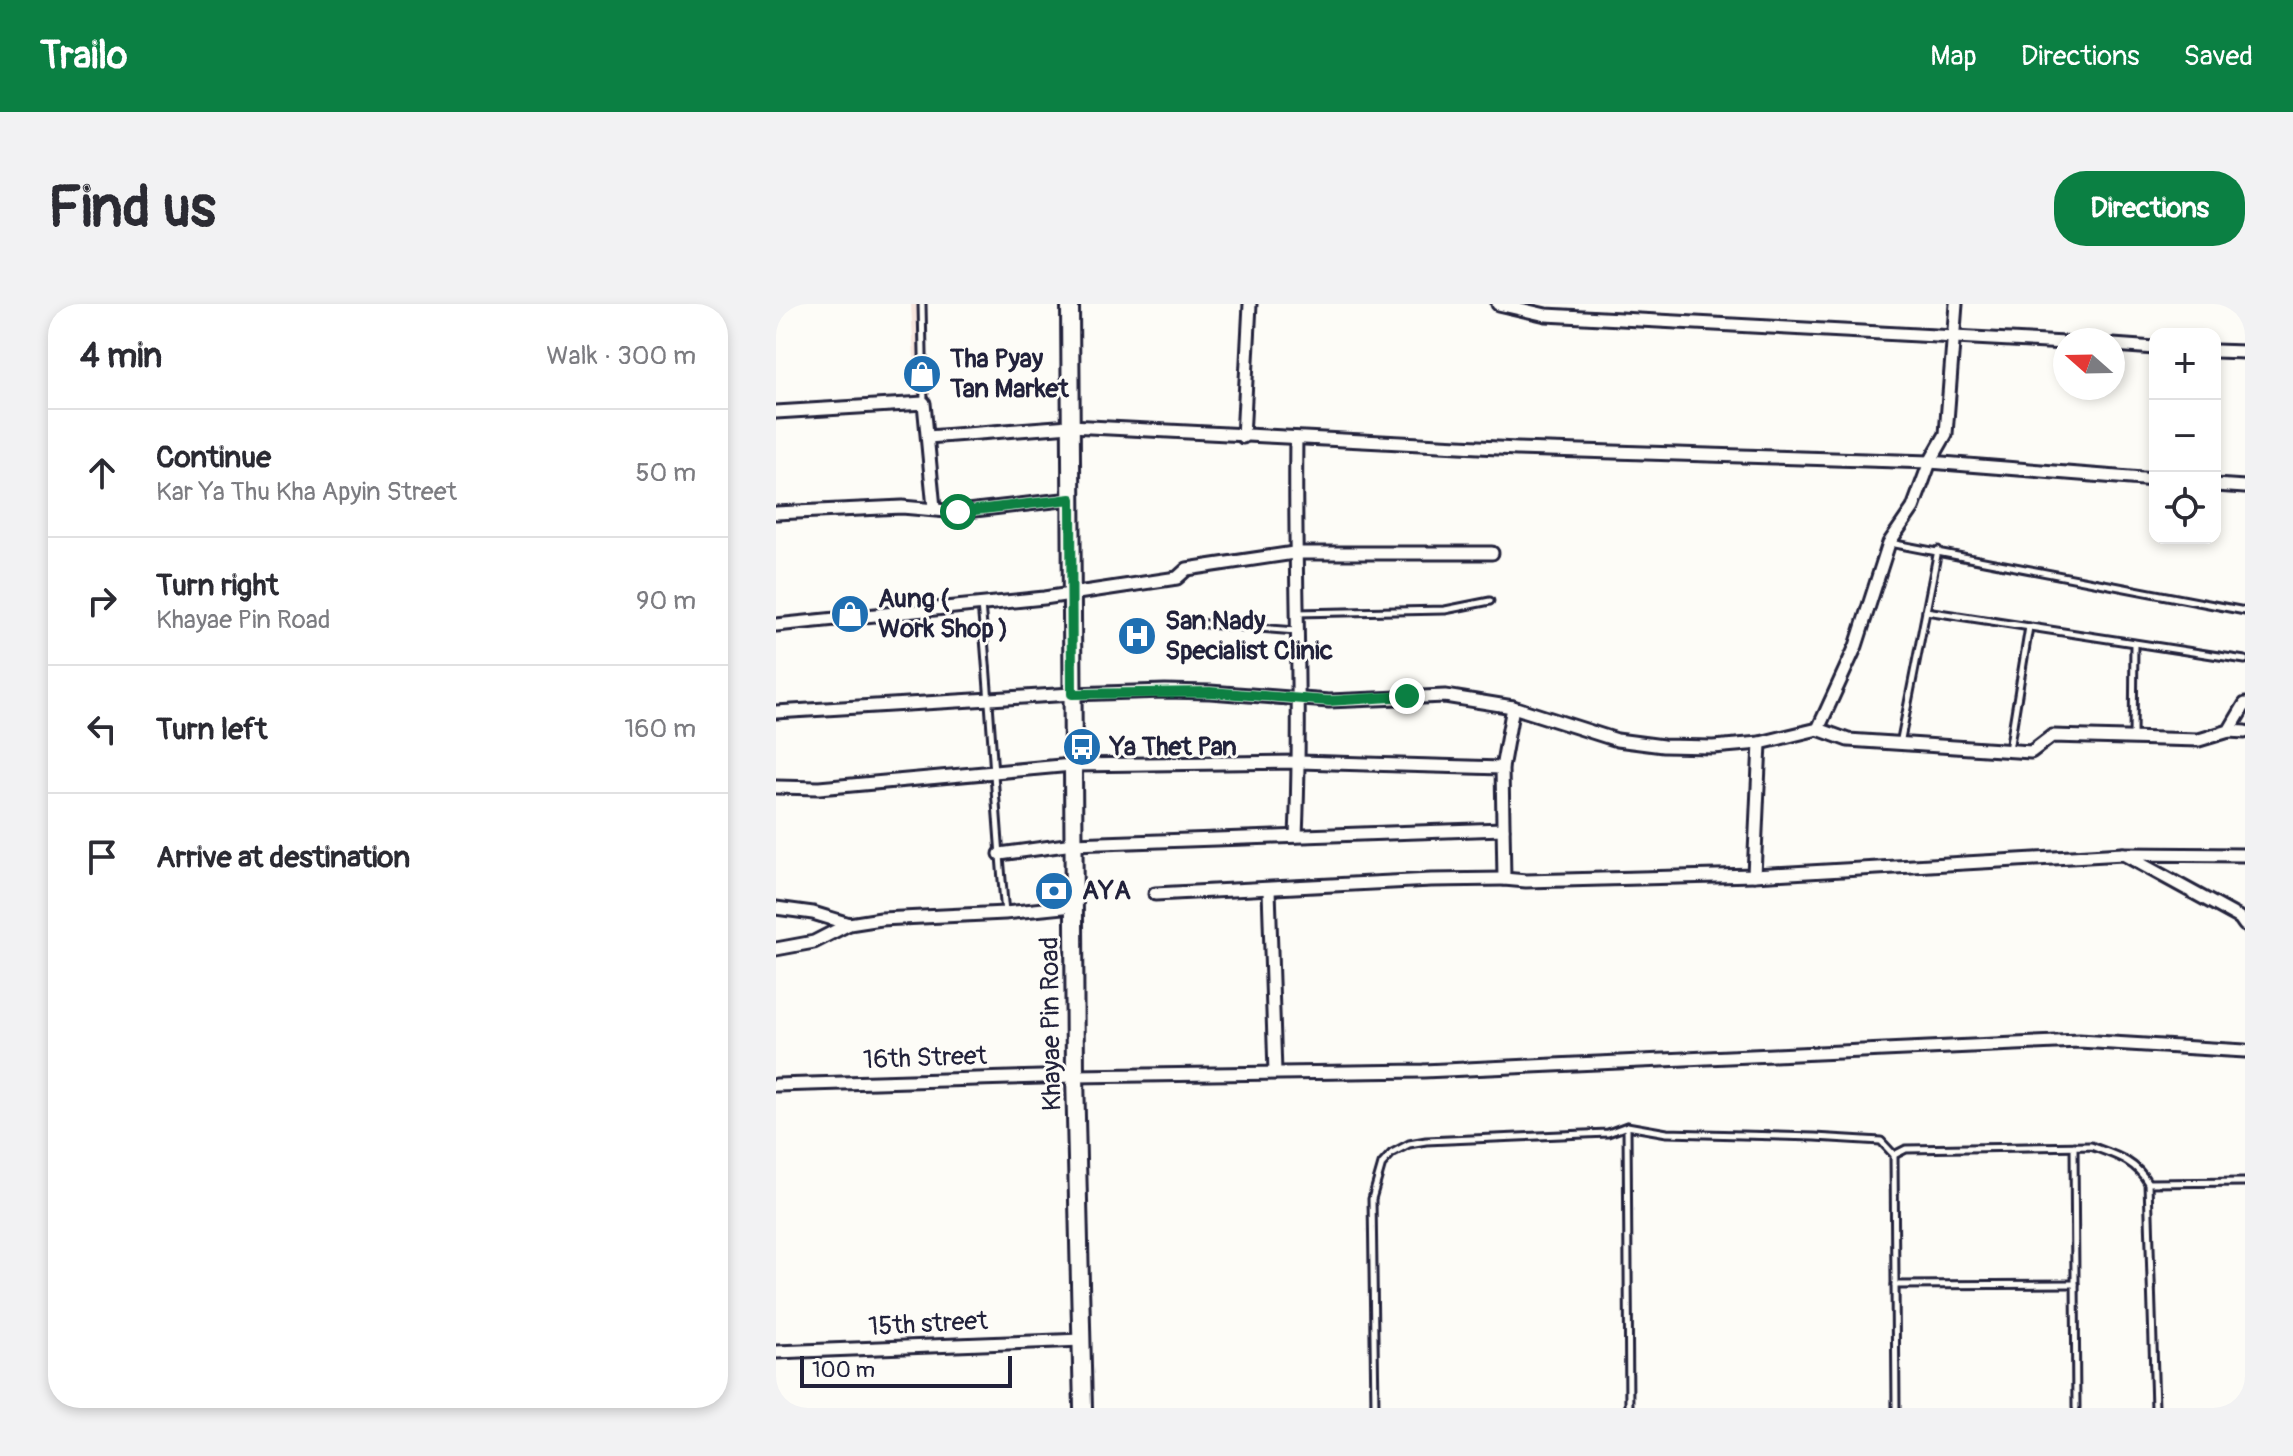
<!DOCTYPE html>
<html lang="en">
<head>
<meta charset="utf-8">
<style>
	:root { --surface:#fff; --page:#f2f2f3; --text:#2b2b33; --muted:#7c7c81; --line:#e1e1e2; --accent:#0b8043 }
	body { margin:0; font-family:Pangolin,sans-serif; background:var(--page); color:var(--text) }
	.controls { position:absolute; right:24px; top:24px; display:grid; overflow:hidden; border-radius:16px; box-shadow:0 4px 12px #0003 }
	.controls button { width:72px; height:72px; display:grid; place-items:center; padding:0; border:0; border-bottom:2px solid var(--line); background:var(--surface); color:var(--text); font:40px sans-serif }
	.compass { position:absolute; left:1277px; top:24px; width:72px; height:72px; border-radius:50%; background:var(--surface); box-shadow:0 4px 12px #0003; rotate:290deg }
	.scale { position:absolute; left:24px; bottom:20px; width:212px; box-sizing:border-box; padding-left:8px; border:4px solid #22223b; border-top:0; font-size:22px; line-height:28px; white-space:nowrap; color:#22223b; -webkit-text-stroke:6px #fdfcf7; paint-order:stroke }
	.stop { position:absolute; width:24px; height:24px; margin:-18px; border:6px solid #0b8043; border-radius:50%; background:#fff }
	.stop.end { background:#0b8043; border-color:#fff; box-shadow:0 2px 8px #0008 }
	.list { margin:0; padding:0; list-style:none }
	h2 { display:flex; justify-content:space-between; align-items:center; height:104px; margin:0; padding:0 32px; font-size:34px }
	h2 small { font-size:26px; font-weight:400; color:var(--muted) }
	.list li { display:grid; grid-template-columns:52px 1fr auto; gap:24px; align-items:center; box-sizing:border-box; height:128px; padding:0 32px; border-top:2px solid var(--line) }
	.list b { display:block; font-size:30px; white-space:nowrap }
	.list p { margin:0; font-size:26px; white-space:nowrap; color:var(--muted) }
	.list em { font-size:26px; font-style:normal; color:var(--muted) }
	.icon { flex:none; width:44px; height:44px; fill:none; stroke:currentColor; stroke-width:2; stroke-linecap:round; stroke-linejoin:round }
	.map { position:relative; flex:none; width:1469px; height:1104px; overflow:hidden; border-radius:32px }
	header { display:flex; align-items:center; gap:48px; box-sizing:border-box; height:112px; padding:0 40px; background:var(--accent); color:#fff }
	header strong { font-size:38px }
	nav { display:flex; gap:44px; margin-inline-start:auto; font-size:28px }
	.intro { display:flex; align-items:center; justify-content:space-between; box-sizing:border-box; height:192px; padding:0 48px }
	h1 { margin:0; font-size:56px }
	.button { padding:20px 36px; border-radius:32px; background:var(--accent); color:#fff; font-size:28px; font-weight:700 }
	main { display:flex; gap:48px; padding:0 48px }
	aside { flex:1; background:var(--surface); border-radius:32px; box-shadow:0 4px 12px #0003 }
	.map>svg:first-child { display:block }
	.built { fill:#f8e6de }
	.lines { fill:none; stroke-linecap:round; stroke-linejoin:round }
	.service-casing { stroke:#22223b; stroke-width:11 }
	.minor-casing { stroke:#22223b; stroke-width:17 }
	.secondary-casing { stroke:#22223b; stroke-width:22 }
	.service { stroke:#fdfcf7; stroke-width:5 }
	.minor { stroke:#fdfcf7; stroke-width:11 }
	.secondary { stroke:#fdfcf7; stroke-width:16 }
	.route { stroke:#0b8043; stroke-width:10 }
	.labels { text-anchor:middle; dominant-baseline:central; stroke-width:6; stroke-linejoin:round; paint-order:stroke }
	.poi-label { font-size:26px; font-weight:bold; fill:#22223b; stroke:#fdfcf7; text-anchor:start }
	.street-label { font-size:26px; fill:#22223b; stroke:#fdfcf7 }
</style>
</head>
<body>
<header>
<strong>Trailo</strong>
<nav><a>Map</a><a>Directions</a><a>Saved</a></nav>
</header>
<div class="intro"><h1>Find us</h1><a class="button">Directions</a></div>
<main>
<aside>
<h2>4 min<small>Walk · 300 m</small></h2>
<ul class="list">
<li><svg class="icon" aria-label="ahead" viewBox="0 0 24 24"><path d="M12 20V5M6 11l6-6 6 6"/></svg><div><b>Continue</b><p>Kar Ya Thu Kha Apyin Street</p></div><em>50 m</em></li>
<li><svg class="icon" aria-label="right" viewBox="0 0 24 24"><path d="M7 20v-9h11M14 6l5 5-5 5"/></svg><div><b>Turn right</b><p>Khayae Pin Road</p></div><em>90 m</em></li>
<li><svg class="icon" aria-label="left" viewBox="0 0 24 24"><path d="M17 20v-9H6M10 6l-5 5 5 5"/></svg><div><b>Turn left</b></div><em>160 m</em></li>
<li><svg class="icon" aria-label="arrive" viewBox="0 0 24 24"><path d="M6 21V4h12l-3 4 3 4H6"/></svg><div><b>Arrive at destination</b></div></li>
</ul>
</aside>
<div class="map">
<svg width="1469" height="1104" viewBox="0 0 1469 1104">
	<rect width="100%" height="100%" fill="#fdfcf7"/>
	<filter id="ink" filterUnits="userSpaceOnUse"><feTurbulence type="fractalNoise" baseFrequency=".0125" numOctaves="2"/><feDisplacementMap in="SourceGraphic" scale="16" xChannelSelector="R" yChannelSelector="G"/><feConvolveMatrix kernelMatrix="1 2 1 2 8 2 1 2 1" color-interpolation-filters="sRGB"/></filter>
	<g filter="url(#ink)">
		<polygon class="built" points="135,0 148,0 157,140 143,141"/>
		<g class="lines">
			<g class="service-casing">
				<g id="service">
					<polyline points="146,0 148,98"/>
					<polyline points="1114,239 1469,307"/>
					<path d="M205,301C215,404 219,507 229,609"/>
					<polyline points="1150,307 1469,356"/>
					<polyline points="520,309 669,306 714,297"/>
					<polyline points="418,319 520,327"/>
					<polyline points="1357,435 1358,340"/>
					<polyline points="1124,440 1162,246"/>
					<polyline points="1233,446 1253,323"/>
					<polyline points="851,822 853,1104"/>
					<polyline points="1298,842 1300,1104"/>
					<path d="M1118,851L1130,845L1315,842C1339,851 1359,856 1372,879L1379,1104"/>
					<polyline points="1372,879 1469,878"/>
					<polyline points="1119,981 1299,980"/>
					<polyline points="599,1104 596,895 606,860 616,849 633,840 650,837 832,829 851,822 891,829 1039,833 1105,837 1118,851 1120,1104"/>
				</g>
			</g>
			<g class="minor-casing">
				<g id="minor">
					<polyline points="722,0 770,11 1289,39"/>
					<polyline points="1337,41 1379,44"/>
					<polyline points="1439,47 1469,48"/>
					<polyline points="0,108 148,99 158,204"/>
					<polyline points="152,133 294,122 741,145 1154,158 1379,176"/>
					<polyline points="467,133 474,0"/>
					<path d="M520,134C518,266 526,399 520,532"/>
					<polyline points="1439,181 1469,183"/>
					<polyline points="0,209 126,203 182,208 295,195"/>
					<polyline points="0,321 268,294 401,274 411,265 518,249 716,249"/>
					<polyline points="737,403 726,464 728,575 750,577 978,571 984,439"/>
					<polyline points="0,408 296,390 389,387 434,388 553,397 669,392 737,403 841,436 887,442 937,443 984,439 1042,425 1072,436 1255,448 1276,432 1423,436 1453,427 1469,400"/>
					<polyline points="1042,425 1080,342 1113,239 1137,204 1154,158 1170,130 1180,0"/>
					<polyline points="1453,427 1469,428"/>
					<polyline points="0,483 43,484 296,461 523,458 726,464"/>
					<polyline points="224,550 297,540 727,525"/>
					<polyline points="1469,551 1347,550 1464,614 1469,621"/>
					<polyline points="978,571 1347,550"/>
					<polyline points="493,586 499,768"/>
					<polyline points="379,590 655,576 728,575"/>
					<polyline points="0,604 37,609 73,620 105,615 229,609 297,602"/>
					<polyline points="0,645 38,638 73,620"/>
					<polyline points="0,781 299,772 647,767 1303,737 1469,747"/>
					<polyline points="0,1048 306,1036"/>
				</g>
			</g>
			<g class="secondary-casing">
				<polyline id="secondary" points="294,0 299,772 307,1104"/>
			</g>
			<use href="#service" class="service"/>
			<use href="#minor" class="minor"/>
			<use href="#secondary" class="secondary"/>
		</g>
	</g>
	<g class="lines" filter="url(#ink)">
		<polyline class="route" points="182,208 295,195 296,390 434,388 553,397 631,392"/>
	</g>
	<defs>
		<g id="shop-disc" transform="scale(2)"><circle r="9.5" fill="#1f6fb2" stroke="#fdfcf7"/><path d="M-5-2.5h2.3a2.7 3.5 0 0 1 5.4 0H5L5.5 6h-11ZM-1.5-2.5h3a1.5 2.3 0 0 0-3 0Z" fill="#fff"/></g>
		<g id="hospital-disc" transform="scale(2)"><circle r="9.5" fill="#1f6fb2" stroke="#fdfcf7"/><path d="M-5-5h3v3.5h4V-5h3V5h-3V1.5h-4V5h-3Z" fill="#fff"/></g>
		<g id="bus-disc" transform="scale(2)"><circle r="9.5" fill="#1f6fb2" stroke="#fdfcf7"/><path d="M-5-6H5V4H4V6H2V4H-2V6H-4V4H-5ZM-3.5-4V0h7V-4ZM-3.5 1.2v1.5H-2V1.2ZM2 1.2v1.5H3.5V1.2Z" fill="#fff"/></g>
		<g id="bank-disc" transform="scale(2)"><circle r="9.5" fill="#1f6fb2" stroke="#fdfcf7"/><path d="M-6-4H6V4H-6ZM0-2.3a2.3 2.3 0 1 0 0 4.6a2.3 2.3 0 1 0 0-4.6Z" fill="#fff"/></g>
	</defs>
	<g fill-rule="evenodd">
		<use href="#shop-disc" x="146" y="70"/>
		<use href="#shop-disc" x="74" y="310"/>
		<use href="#hospital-disc" x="361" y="332"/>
		<use href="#bus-disc" x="306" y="443"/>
		<use href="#bank-disc" x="278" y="587"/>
	</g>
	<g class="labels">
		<g class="poi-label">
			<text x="174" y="55">Tha Pyay<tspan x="174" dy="30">Tan Market</tspan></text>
			<text x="102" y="295">Aung (<tspan x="102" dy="30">Work Shop )</tspan></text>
			<text x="389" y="317">San Nady<tspan x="389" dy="30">Specialist Clinic</tspan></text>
			<text x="334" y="443">Ya Thet Pan</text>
			<text x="306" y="587">AYA</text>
		</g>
		<g class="street-label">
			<text transform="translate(275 720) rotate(-91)">Khayae Pin Road</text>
			<text transform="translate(149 754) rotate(-2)">16th Street</text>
			<text transform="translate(152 1020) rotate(-3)">15th street</text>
		</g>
	</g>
</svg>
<div class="controls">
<button>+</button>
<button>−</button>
<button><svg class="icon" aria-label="locate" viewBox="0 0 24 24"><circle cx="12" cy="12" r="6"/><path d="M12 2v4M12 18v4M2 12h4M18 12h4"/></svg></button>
</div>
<svg class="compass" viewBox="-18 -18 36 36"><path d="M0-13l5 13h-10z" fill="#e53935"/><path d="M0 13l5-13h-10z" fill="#7c7c81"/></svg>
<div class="scale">100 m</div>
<div class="stop" style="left:182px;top:208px"></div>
<div class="stop end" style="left:631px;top:392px"></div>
</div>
</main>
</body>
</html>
